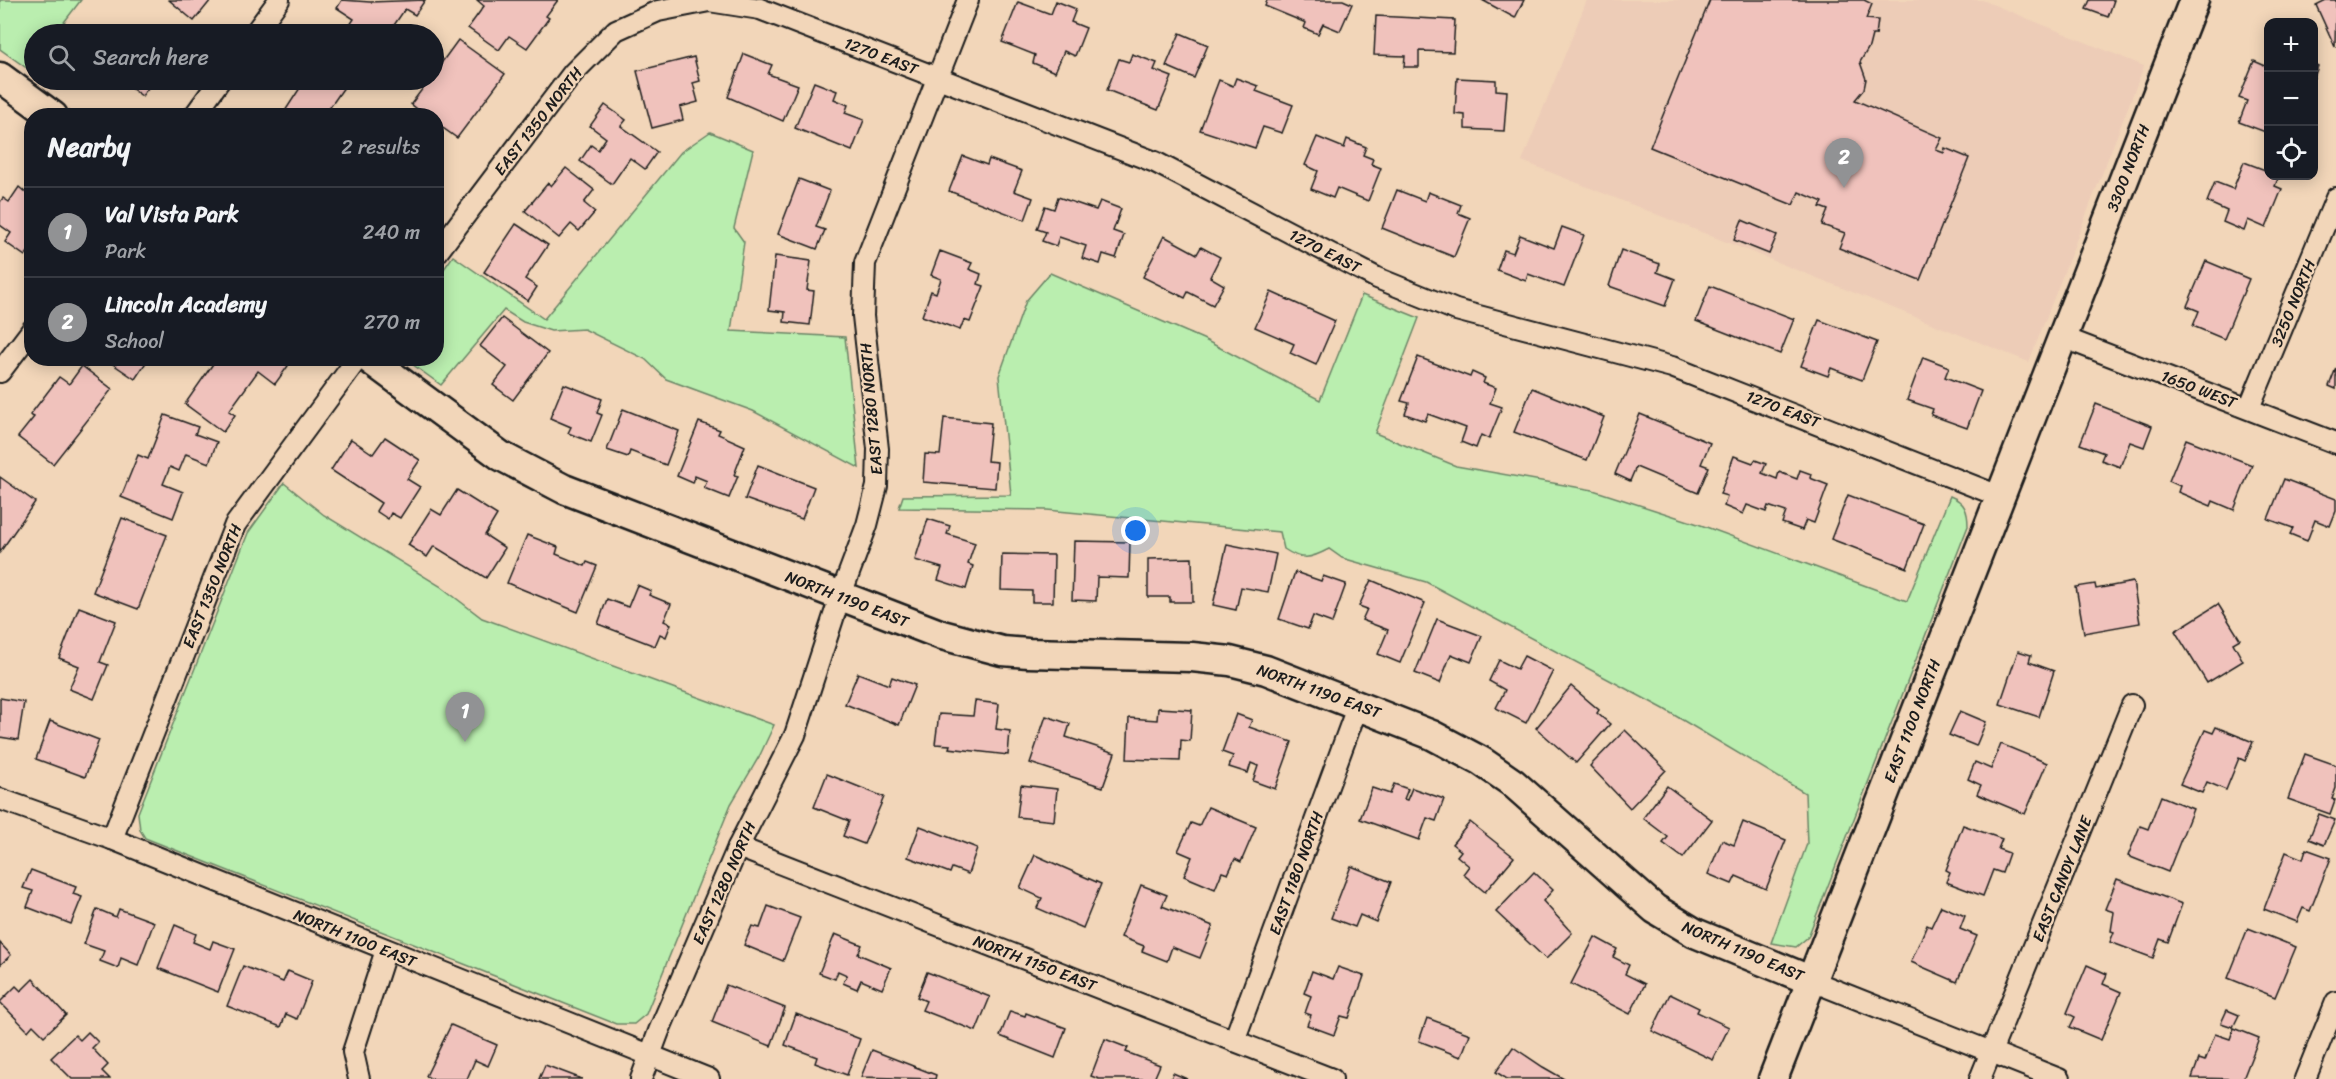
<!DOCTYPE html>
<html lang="en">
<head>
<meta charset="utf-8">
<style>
	:root { --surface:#171b24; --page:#242831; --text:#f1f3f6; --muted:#9ea1a6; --line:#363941; --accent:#919294 }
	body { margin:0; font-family:Sriracha,sans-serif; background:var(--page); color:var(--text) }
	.controls { position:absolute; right:18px; top:18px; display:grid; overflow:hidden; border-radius:12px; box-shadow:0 3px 15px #0003 }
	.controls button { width:54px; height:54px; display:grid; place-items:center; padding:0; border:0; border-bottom:2px solid var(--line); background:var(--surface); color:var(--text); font:30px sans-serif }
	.you { position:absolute; left:1136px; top:531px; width:21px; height:21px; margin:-15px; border:4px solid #fff; border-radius:50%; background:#1a73e8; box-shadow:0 0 0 9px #1a73e833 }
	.badge { display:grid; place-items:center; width:39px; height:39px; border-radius:50%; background:var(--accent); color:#fff; font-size:20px; font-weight:700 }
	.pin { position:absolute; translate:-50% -50px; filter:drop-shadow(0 2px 3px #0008) }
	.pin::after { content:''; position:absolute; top:32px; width:21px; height:18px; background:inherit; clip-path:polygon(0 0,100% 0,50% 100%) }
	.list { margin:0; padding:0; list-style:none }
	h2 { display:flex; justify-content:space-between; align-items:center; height:78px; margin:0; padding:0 24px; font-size:26px }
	h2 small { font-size:20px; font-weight:400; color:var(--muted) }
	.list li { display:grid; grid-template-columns:39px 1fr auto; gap:18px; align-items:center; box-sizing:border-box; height:90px; padding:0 24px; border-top:2px solid var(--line) }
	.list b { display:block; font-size:22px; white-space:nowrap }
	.list p { margin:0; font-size:20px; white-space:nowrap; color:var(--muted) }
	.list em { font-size:20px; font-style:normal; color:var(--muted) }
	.icon { flex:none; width:33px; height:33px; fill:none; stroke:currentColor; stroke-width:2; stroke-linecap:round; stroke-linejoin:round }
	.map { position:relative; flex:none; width:2336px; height:1079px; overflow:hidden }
	.search { position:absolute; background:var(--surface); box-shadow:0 3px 15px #0003; left:24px; top:24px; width:420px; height:66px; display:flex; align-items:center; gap:15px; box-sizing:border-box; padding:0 21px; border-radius:33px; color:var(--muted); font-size:22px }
	.panel { position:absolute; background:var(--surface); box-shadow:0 3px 15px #0003; left:24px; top:108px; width:420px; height:258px; border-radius:24px }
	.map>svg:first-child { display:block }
	.built { fill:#edccb7 }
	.green { fill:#baeeaf; stroke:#6b8566; stroke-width:1.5 }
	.building { fill:#f0c2bc; stroke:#1c1c1c; stroke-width:1.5 }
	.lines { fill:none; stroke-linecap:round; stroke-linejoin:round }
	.street-casing { stroke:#1c1c1c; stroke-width:24 }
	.secondary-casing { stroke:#1c1c1c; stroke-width:33 }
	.street { stroke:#f2d6b9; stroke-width:20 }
	.secondary { stroke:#f2d6b9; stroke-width:28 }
	.labels { text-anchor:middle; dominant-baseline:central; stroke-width:4.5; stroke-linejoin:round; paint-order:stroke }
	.street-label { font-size:16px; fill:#1c1c1c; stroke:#f2d6b9 }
</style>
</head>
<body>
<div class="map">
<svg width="2336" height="1079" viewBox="0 0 2336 1079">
	<rect width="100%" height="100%" fill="#f2d6b9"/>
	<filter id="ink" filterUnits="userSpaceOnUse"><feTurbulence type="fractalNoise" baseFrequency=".0167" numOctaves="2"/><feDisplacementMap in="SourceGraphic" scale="12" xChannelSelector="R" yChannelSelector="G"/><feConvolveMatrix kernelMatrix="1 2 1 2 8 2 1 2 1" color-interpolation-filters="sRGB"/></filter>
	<g filter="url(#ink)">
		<polygon class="built" points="1587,0 1982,0 2144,66 2029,362 1522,161"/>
		<g class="green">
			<polygon points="0,0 81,0 55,34 34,34 34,61 28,69 0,49"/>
			<polygon points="710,132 753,150 734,228 744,242 731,331 845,337 859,468 753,411 666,379 645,359 584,329 551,331 523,322 504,310 441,385 405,359 436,358 437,279 453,256 544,319 681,152"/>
			<path d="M1050,273L1203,339L1320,400L1362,295L1419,318L1375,433L1456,466L1593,490L1698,524L1907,601L1950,496C1965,502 1968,511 1968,526L1808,937L1796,947L1771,943L1807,844L1805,793L1664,709L1426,582L1342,558L1329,549C1310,559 1302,561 1284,549L1280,532L1047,510L899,508L903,496L1011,495L999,376L1026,301Z"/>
			<polygon points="284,483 324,515 440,586 482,618 774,725 760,755 731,804 646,1014 634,1024 616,1024 145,838 140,830 138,813 248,533"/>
		</g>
		<g class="building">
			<polygon points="169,0 211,0 194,21"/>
			<polygon points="342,0 370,2 425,0 415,15 405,9 388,34 365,34 350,25 354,19 337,8"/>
			<polygon points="477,0 558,0 546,16 549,18 527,48 509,36 499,50 468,28 484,6"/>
			<polygon points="1267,0 1343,0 1352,4 1340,31 1323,24 1318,34 1304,28 1306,23 1265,6"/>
			<polygon points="1482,0 1524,0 1515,18"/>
			<polygon points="1710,0 1864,0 1872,4 1866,19 1878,20 1876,35 1872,35 1869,47 1860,62 1866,79 1864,89 1855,100 1942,138 1936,150 1944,153 1945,148 1969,158 1920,280 1839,248 1845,233 1822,225 1828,210 1820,207 1823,202 1799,192 1793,205 1650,147"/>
			<polygon points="2090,0 2114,0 2108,17 2086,9"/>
			<polygon points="2326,0 2336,0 2335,47 2316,5"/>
			<polygon points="1056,1 1076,9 1071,22 1086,28 1075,56 1064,51 1055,72 1033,63 1035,55 1002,42 1018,2 1051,14"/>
			<polygon points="1376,16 1455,20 1453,52 1419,51 1419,67 1404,67 1405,56 1374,55"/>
			<polygon points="1180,33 1208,45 1194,78 1166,66"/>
			<polygon points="458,40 505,74 457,138 436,123 436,116 426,116 411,104 429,80 434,80 434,73"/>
			<polygon points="744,54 772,65 768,74 798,85 783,121 728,97"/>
			<polygon points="1132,54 1157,63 1154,70 1172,77 1158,110 1107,90 1119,59 1129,62"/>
			<polygon points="694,57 700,81 693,83 698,102 680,107 683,120 652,128 637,71"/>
			<polygon points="2254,61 2268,67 2268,133 2239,122 2247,101 2239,98"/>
			<polygon points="2314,64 2318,66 2314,78"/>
			<polygon points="1236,78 1258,86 1256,91 1293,105 1282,133 1263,127 1255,148 1200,130 1219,80 1233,86"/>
			<polygon points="1457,78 1496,80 1496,90 1507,91 1504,131 1465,129 1465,115 1455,114"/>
			<polygon points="120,80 154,80 142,96"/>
			<polygon points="288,80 349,80 324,116 292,116 285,111 300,88"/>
			<polygon points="814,82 837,91 834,99 848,105 845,113 864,120 852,151 795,128"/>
			<polygon points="605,105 626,120 621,126 657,152 645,169 630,158 612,184 580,161 591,145 598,150 606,138 590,126"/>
			<polygon points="1317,137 1344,148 1347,139 1366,147 1363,155 1373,159 1371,164 1381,168 1368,201 1337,188 1333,198 1311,189 1318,171 1305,165"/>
			<polygon points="963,156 987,165 989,159 1022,171 1014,191 1033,198 1025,220 949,191"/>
			<polygon points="2244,162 2268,171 2268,176 2279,176 2275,186 2282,189 2266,228 2248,220 2244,231 2223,222 2227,211 2207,202 2215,182 2233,189"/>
			<polygon points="566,168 594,190 584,203 595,212 579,231 571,224 559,238 525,211 548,183 551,186"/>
			<polygon points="799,179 830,191 816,227 825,230 817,249 778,234"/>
			<polygon points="19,187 32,198 32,247 25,256 5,242 11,233 0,225 0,202 3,198 9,202"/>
			<polygon points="1397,190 1425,201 1428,192 1461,205 1458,213 1470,218 1454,257 1382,228"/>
			<polygon points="1058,197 1096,210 1100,201 1121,209 1113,231 1124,235 1116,258 1103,254 1100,264 1082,258 1086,246 1059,237 1056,246 1042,241 1046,232 1037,229 1045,206 1054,209"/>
			<polygon points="1742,220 1777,235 1769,254 1734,240"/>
			<polygon points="516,224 548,245 525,279 537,287 528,301 484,272"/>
			<polygon points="1562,227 1584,235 1564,287 1528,274 1526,281 1497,270 1504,250 1513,253 1520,235 1554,248"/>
			<polygon points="1164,236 1197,254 1201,247 1220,257 1210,277 1224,285 1213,305 1188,292 1185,298 1143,277"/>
			<polygon points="1621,250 1660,264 1657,272 1675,279 1665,306 1609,286"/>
			<polygon points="940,251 972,263 969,269 981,274 978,284 984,286 970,322 964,320 960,330 922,316 931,291 936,293 941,279 931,275"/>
			<polygon points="775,256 811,261 807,290 814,291 810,325 784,322 785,312 769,310"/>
			<polygon points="2206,261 2249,279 2224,339 2193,326 2199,311 2187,306"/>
			<polygon points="1710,286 1794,319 1780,354 1696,321"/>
			<polygon points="1271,292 1335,321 1316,365 1290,353 1294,344 1255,327"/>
			<polygon points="502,318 548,353 513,400 493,385 507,367 480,346"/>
			<polygon points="1819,320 1877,342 1862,380 1831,368 1828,376 1801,366"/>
			<polygon points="1418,357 1470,377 1472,372 1485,378 1483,383 1496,388 1490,403 1502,407 1489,439 1481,435 1476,448 1461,442 1466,428 1428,414 1425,421 1405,414 1409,403 1401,401"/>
			<polygon points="1923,357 1949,367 1945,377 1981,391 1967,428 1931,415 1933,409 1907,400"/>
			<polygon points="104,358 149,358 135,379"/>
			<polygon points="217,358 278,358 288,366 275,384 258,371 229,411 235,415 223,432 185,404"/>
			<polygon points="82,366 112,389 53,464 18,437 34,417 30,415 59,377 69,384"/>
			<polygon points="2336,368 2336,389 2329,386"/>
			<polygon points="564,384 602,399 597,413 602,415 591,442 568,433 571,427 550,418"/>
			<polygon points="1532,388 1604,417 1587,460 1514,432"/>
			<polygon points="2096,404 2152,426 2144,447 2130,442 2120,467 2101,460 2104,453 2080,444"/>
			<polygon points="623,409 679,431 666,465 630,451 628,457 607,450"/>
			<polygon points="1640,414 1710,443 1701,464 1709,467 1698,493 1636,467 1630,481 1615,474"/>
			<polygon points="165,415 198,427 195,434 217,442 209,463 186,454 179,471 170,467 163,484 183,492 173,518 121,497 138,455 148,459"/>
			<polygon points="944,418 991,423 987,461 997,462 995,488 923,482 925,454 940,455"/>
			<polygon points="699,422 720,430 718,434 745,446 734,475 738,476 729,498 704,488 707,481 695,476 693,483 677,476"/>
			<polygon points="385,437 420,460 407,479 420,487 400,518 391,513 388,519 376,511 381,503 331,470 351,439 373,454"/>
			<polygon points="2186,439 2252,465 2234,510 2213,501 2211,506 2178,492 2180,486 2169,481"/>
			<polygon points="1734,456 1753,463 1755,460 1766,464 1762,473 1777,479 1779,472 1797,479 1800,470 1811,474 1810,478 1828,485 1814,523 1806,520 1802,530 1782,523 1786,512 1768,506 1766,512 1747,505 1743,514 1724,506 1727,496 1720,494"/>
			<polygon points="758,465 814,487 802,519 745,499"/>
			<polygon points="0,477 35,502 0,552"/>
			<polygon points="2284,479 2336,499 2336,511 2330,526 2315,520 2307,541 2290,534 2293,528 2268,519"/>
			<polygon points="457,490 497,515 485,535 505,548 486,578 434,546 427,557 408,545 431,509 441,515"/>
			<polygon points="1848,495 1924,524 1907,568 1831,539"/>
			<polygon points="122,518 167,535 138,609 93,592"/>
			<polygon points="928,519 950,526 947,534 975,543 968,564 973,566 966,589 938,580 942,568 915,560"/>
			<polygon points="527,535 558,547 556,554 585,566 587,562 597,566 578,612 507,583"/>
			<polygon points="1074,541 1130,542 1129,578 1097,577 1096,601 1072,600"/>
			<polygon points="1227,544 1276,554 1268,592 1241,587 1236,610 1213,605"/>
			<polygon points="1002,554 1054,555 1053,602 1032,602 1032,591 1001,590"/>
			<polygon points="1192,558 1193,602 1170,602 1170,597 1148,597 1148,559"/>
			<polygon points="1295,572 1321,581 1323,576 1346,584 1332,623 1313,616 1308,629 1279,619"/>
			<polygon points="1371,580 1425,603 1400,663 1378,654 1388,630 1362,620 1367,609 1359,606"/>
			<polygon points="2133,582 2140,623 2084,633 2076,587 2095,584 2096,589"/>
			<polygon points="637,585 651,591 649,595 671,604 664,621 671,624 666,637 660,634 655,646 598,624 607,599 628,607"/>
			<polygon points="2218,604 2240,639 2233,643 2243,661 2207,683 2175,631"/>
			<polygon points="79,607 116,621 100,662 108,665 94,699 69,689 79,666 59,658"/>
			<polygon points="1437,619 1482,636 1471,662 1451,654 1440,683 1415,673"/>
			<polygon points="2018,651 2031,655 2029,662 2054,671 2039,717 2000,704"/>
			<polygon points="1524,656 1553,671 1526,723 1496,708 1505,690 1489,681 1499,660 1517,669"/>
			<polygon points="858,673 889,685 892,677 915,685 899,725 845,704"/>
			<polygon points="1571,686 1599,710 1597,713 1610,724 1576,763 1536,728"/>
			<polygon points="0,698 24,702 18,740 0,737"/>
			<polygon points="975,701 999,704 996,729 1010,731 1008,755 949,748 950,745 935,744 939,714 973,716"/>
			<polygon points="1158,708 1192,710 1190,741 1181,740 1180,761 1127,759 1129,718 1157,720"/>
			<polygon points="1960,711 1986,722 1976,746 1949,735"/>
			<polygon points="1236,714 1252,720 1249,727 1292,742 1275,789 1253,781 1258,766 1251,763 1248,773 1229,767 1233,756 1222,752"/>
			<polygon points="1046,716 1070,724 1066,737 1115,753 1103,787 1030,763"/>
			<polygon points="50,721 99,740 85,777 36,759"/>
			<polygon points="2216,727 2253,742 2245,761 2239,758 2226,790 2207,782 2202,793 2180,784 2205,730 2213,733"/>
			<polygon points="1625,730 1666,770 1630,808 1590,766"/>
			<polygon points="2001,744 2047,763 2025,814 1977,794 1981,785 1968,779 1975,762 1991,769"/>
			<polygon points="2305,754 2336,765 2336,788 2332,799 2335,800 2330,814 2288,799"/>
			<polygon points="827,774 884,797 864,844 843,836 849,821 814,807"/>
			<polygon points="1394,784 1408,789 1404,799 1407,800 1412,788 1444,799 1436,821 1427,818 1419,840 1360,819 1372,788 1390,794"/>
			<polygon points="1021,785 1057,789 1054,821 1017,817"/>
			<polygon points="1667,786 1712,820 1683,858 1663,843 1668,837 1643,818"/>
			<polygon points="2161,796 2193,809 2168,872 2128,856 2140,826 2148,829"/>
			<polygon points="1208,807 1256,827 1241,862 1235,859 1228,874 1222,872 1215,889 1184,876 1192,857 1178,851 1191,823 1199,826"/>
			<polygon points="2319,814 2335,820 2324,845 2309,839"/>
			<polygon points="1470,822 1514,857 1485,892 1463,874 1469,866 1457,856 1461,851 1452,844"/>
			<polygon points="1743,822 1786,840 1766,889 1736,876 1732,884 1708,874 1722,840 1734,845"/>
			<polygon points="1963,825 2002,839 1998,849 2009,853 2002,873 1993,870 1983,896 1946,882 1950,872 1946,870"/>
			<polygon points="920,826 977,848 968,874 952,868 950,873 908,857"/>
			<polygon points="2306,849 2331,858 2310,911 2303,908 2297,922 2264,909 2286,852 2303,859"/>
			<polygon points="1035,855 1101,884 1083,928 1037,908 1042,898 1020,888"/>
			<polygon points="1351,866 1391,882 1376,922 1360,915 1355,927 1331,918"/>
			<polygon points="31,870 76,887 73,894 82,897 71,924 27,907 33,891 23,888"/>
			<polygon points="1534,872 1553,890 1543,901 1572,933 1546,959 1496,912"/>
			<polygon points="2117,879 2182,904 2168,942 2160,939 2153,958 2110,942 2114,932 2111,931 2114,912 2105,909"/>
			<polygon points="1141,885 1167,895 1162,906 1213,926 1200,958 1172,947 1167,961 1142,951 1144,946 1121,937"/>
			<polygon points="768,906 800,918 783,961 744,945 752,926 760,928"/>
			<polygon points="1941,906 1965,916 1960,929 1977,936 1957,982 1911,962 1927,925 1931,927"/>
			<polygon points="97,909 116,917 119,909 154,922 138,965 121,958 118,968 100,961 104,951 84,944"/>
			<polygon points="175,925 196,934 193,942 210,949 213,941 235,949 218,992 158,968"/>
			<polygon points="2248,928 2296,947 2275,997 2228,978"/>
			<polygon points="835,934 862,945 858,954 891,968 882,989 861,980 857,989 843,983 847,975 838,971 835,979 819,973"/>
			<polygon points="1595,937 1617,949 1613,957 1629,965 1625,974 1645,984 1630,1014 1571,984"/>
			<polygon points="0,943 11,955 0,965"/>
			<polygon points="2087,965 2107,974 2103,984 2121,992 2101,1040 2070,1027 2075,1017 2067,1013"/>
			<polygon points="243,966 283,982 288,971 312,981 297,1019 286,1014 281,1027 227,1006"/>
			<polygon points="1338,967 1364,976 1349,1018 1341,1016 1334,1035 1307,1025 1311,1015 1305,1013 1311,996 1304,993 1312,971 1333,979"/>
			<polygon points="927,972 990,997 976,1031 922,1010 926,1001 917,997"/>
			<polygon points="33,979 66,1015 44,1036 33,1025 28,1031 0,1002 16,986 21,991"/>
			<polygon points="726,985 785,1008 771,1046 712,1022"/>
			<polygon points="1670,994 1699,1008 1697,1012 1729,1027 1713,1060 1652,1031"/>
			<polygon points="2227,1010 2239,1015 2233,1027 2221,1023"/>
			<polygon points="1010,1011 1025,1016 1026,1013 1066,1028 1055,1058 1000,1036"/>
			<polygon points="796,1014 860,1039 847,1075 815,1063 817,1057 785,1045"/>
			<polygon points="1427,1018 1470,1034 1461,1057 1419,1041"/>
			<polygon points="451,1025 497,1045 488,1066 475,1060 467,1079 432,1079 426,1076"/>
			<polygon points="2234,1028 2259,1038 2243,1079 2192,1078 2199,1059 2205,1061 2215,1034 2230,1039"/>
			<polygon points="88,1032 98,1042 92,1048 108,1065 102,1071 110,1079 72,1079 51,1058 75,1035 80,1040"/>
			<polygon points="1105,1039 1128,1048 1126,1052 1160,1065 1154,1079 1099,1079 1091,1076"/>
			<polygon points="1513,1047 1543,1067 1564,1079 1507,1079 1496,1072"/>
			<polygon points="872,1050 936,1075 935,1079 861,1077"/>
			<polygon points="545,1065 582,1079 539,1079"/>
			<polygon points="1173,1073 1187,1079 1171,1079"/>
		</g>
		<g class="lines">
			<g class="street-casing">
				<g id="street">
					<polyline points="254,34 279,0"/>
					<polyline points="194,116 220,80"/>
					<polyline points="436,254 573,73 616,30 658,11 709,1 760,9 1155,162 1377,278 1456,310 1672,367 1999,496"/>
					<polyline points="2062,337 2336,443"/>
					<polyline points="0,372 32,330"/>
					<polyline points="2249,408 2336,198"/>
					<polyline points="0,799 112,839 709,1079"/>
					<polyline points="112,839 235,525 358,358"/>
					<polyline points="738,847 1332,1079"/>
					<polyline points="1812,981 2059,1079"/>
					<polyline points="1234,1041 1358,705"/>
					<polyline points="359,1079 353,1052 386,950"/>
					<polyline points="641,1079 659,1031 738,847 795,735 840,597 867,525 877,486 878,449 863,316 865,263 968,0"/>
					<polyline points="1980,1079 2132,705"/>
					<polyline points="2305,1079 2336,1002"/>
				</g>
			</g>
			<g class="secondary-casing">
				<g id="secondary">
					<polyline points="0,77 53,116"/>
					<polyline points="368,358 501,456 564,489 942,635 1002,651 1028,653 1192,657 1230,661 1266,670 1432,735 1481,761 1513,783 1655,909 1695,933 1812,981"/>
					<polyline points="1773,1079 2194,0"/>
				</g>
			</g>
			<use href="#street" class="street"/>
			<use href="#secondary" class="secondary"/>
		</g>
	</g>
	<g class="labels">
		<g class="street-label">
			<text transform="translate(881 56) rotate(21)">1270 EAST</text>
			<text transform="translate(538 121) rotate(-52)">EAST 1350 NORTH</text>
			<text transform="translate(2128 168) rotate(-69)">3300 NORTH</text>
			<text transform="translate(1325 251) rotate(27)">1270 EAST</text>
			<text transform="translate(2293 303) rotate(-68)">3250 NORTH</text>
			<text transform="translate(2199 389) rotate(21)">1650 WEST</text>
			<text transform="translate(871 409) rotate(-95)">EAST 1280 NORTH</text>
			<text transform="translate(1783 409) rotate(21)">1270 EAST</text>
			<text transform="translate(212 586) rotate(-68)">EAST 1350 NORTH</text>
			<text transform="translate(847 599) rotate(21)">NORTH 1190 EAST</text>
			<text transform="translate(1319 691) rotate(20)">NORTH 1190 EAST</text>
			<text transform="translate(1912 721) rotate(-69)">EAST 1100 NORTH</text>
			<text transform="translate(1296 873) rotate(-70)">EAST 1180 NORTH</text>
			<text transform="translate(2062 879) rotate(-68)">EAST CANDY LANE</text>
			<text transform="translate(724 883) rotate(-66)">EAST 1280 NORTH</text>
			<text transform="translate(355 938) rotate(22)">NORTH 1100 EAST</text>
			<text transform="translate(1743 951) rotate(23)">NORTH 1190 EAST</text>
			<text transform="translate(1035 963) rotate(21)">NORTH 1150 EAST</text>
		</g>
	</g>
</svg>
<div class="controls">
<button>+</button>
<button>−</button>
<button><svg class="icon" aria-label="locate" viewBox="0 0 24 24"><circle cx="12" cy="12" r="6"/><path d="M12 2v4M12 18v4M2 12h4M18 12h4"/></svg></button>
</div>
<div class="you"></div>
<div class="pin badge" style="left:465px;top:742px">1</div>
<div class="pin badge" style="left:1844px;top:188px">2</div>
<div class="search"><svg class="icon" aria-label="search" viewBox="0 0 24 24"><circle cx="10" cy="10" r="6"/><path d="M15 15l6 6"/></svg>Search here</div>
<section class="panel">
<h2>Nearby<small>2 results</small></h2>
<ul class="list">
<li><span class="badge">1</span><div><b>Val Vista Park</b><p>Park</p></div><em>240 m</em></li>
<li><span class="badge">2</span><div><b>Lincoln Academy</b><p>School</p></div><em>270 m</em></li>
</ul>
</section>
</div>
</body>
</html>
